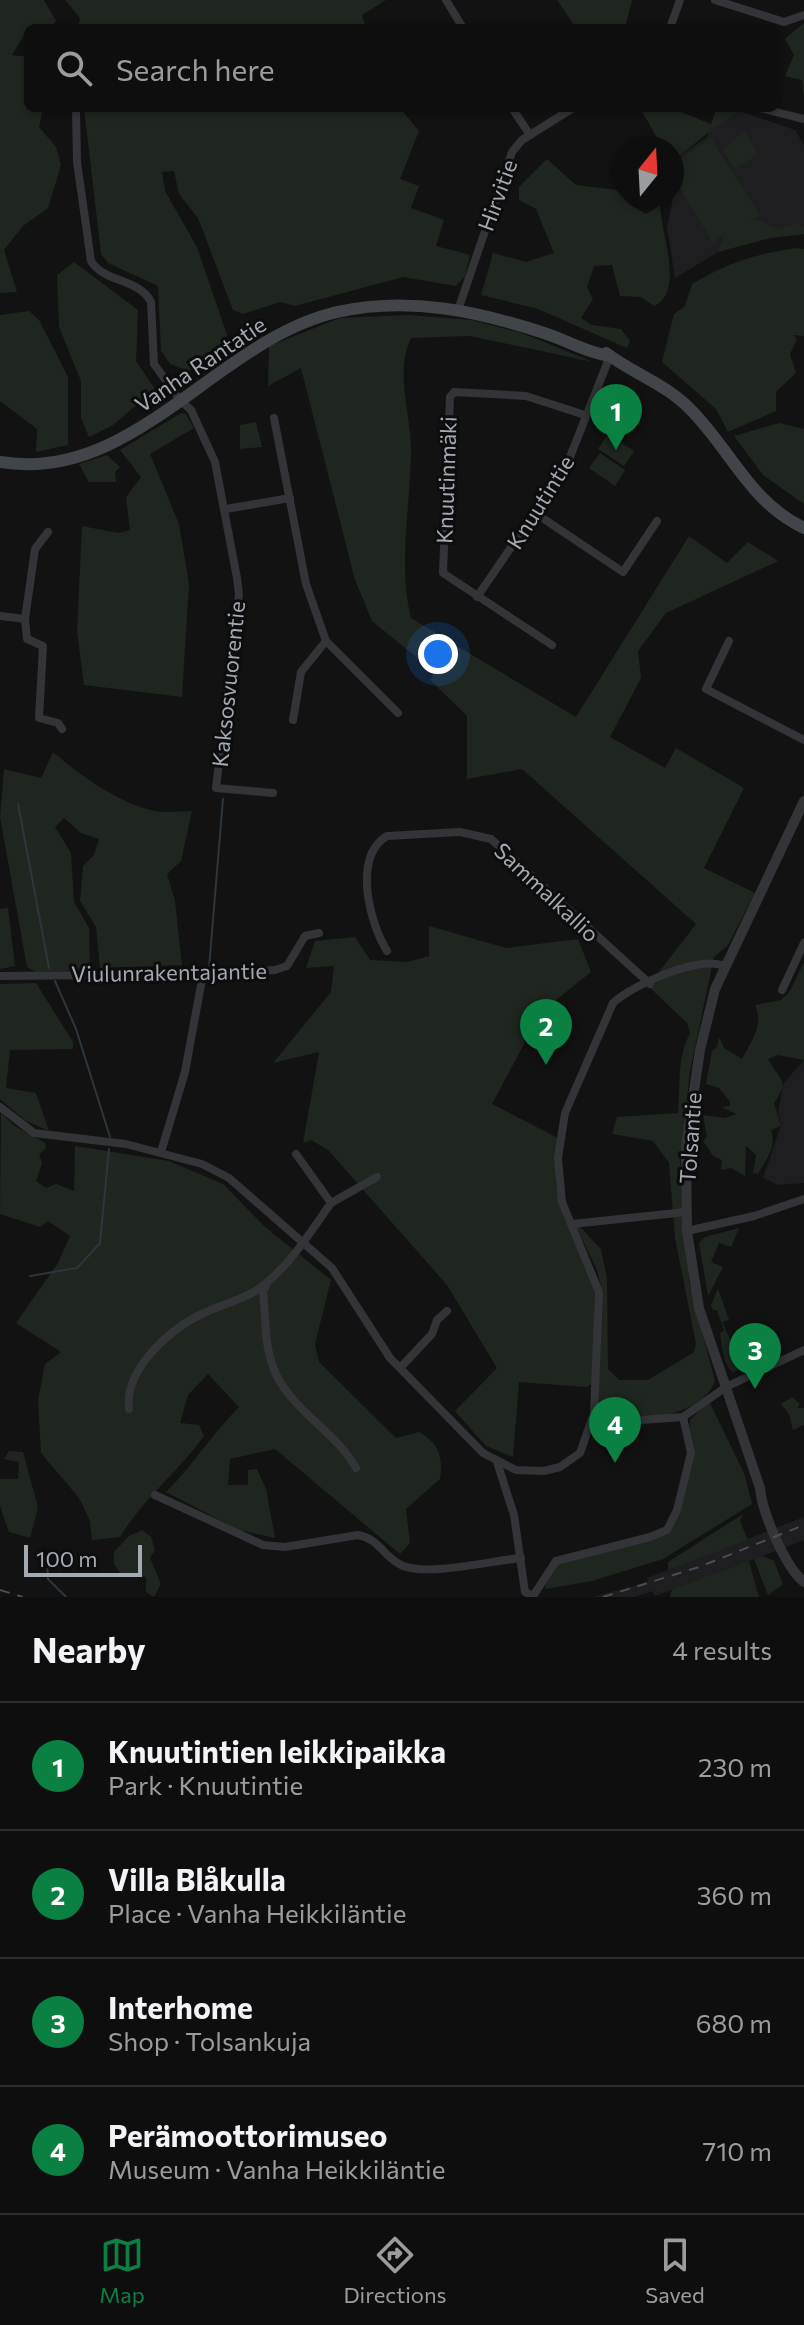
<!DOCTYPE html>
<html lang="en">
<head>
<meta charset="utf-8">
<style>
	:root { --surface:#0e0e0e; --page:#1c1c1c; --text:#f1f3f6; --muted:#9b9c9e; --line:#2e2e2e; --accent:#0b8043 }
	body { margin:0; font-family:Commissioner,sans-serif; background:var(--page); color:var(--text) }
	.compass { position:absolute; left:612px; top:136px; width:72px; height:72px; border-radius:50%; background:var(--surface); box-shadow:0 2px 6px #0004; rotate:18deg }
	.scale { position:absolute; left:24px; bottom:20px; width:118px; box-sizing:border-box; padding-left:8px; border:4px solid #a4aab4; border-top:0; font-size:22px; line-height:28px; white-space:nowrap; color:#a4aab4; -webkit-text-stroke:6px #0d0d0e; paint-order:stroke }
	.you { position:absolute; left:438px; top:654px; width:28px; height:28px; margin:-20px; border:6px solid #fff; border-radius:50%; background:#1a73e8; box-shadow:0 0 0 12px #1a73e833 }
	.badge { display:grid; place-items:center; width:52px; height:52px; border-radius:50%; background:var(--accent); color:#fff; font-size:26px; font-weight:700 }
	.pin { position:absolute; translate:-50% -66px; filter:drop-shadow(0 2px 4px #0008) }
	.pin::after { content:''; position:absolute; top:42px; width:28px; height:24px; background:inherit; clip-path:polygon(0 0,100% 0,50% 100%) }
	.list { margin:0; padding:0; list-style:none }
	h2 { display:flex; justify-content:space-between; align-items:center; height:104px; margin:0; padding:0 32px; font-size:34px }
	h2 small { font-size:26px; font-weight:400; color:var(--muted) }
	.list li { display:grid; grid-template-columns:52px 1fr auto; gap:24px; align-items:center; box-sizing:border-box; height:128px; padding:0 32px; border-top:2px solid var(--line) }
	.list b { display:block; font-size:30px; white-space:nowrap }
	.list p { margin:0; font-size:26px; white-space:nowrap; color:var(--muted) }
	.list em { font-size:26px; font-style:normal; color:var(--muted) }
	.icon { flex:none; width:44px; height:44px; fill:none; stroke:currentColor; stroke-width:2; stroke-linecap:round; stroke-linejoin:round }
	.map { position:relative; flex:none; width:804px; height:1597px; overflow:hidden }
	.search { position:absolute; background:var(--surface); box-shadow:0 2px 6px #0004; left:24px; right:24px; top:24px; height:88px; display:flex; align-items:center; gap:20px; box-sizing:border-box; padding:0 28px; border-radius:12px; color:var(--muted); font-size:30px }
	.sheet { height:616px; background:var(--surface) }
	nav { display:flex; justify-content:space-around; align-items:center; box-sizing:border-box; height:112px; border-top:2px solid var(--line); background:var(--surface); font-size:22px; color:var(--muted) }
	nav a { display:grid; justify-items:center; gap:4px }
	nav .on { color:var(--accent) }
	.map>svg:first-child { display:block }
	.built { fill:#1e1e20 }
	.green { fill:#1e261f }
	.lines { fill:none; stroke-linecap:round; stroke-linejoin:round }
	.stream { stroke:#2c363c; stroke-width:2 }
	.minor { stroke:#333438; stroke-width:8 }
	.tertiary { stroke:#333438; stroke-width:10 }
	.secondary { stroke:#414448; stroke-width:12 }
	.rail { stroke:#4a4d51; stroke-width:2; stroke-dasharray:10 8; stroke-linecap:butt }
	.labels { text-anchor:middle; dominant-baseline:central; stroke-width:6; stroke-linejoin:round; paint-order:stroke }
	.street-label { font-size:22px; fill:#a4aab4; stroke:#0d0d0e }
</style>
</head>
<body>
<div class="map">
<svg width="804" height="1597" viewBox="0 0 804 1597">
	<rect width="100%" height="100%" fill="#121213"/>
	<g class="built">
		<polygon points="739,111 795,130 804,145 804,234 770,238 718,252 675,278 667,228 676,182 672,161 707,137 710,129"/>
		<polygon points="804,1060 804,1183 778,1185 763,1178 781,1125 778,1114 783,1084"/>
		<polygon points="804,1517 804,1540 763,1556 655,1596 652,1591 635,1597 592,1597 648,1582 647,1578 668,1570"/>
	</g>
	<g class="green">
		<polygon points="0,0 44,0 56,21 50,28 28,28 12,55 28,57 28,108 43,108 39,127 56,147 61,165 48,208 23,226 4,250 17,292 0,293"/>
		<polygon points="65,0 386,0 362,15 366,28 78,28 80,18"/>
		<polygon points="557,0 632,0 625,28 576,28"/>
		<polygon points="804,23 804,96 802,80 785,76 794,55 785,39"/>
		<polygon points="84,108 400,108 419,131 400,179 419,186 411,208 444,220 436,246 470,255 465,276 456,286 403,277 295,306 280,302 243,314 233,310 198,218 179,194 174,171 162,172 165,191 197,247 227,335 219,350 189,371 170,364 161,351 158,286 108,263 101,254"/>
		<path d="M640,108H671L711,124L717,108L739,111C714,126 696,144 672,161V148H663Z"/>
		<polygon points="744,131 758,154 735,169 723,150"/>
		<polygon points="711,138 760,215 749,223 756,219 777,229 798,223 804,227 804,234 770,238 718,252 725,233 713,243 672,175 672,164"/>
		<path d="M547,159L576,185L617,190L629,204L646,214L660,205C661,234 685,292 654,306L641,297L620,296L612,265L594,266L587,287L593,299L581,318L592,325L621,329L630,341L627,348L538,309L481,295L493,253L526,262L554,253L536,209L519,200V187Z"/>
		<path d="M797,248L804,249V336L793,335L797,339L790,354L796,373L776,392V411L728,432L716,409L662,362L674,314L685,306L692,284C728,263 755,254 797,248Z"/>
		<polygon points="74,262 138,310 136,361 155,389 113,425 89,437 81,418 81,381 59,327 57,275"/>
		<polygon points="29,311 39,320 68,377 68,445 36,452 37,429 0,401 0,315"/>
		<path d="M409,315L472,320L522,333L593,362L470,336L411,338C394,374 412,415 411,453C410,508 398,565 411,618L438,634L421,661L372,621L355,580L301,368L268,386L269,346L340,318Z"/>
		<polygon points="181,413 186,414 194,428 150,454 179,524 189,584 182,697 84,685 77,632 82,526 118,533 130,530 126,497 141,477 120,450"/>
		<polygon points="256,422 262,447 240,449 240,425"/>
		<polygon points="779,423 804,429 804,504 763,475 734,436"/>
		<polygon points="608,434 634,451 624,466 598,449"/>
		<polygon points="600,453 625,470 615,486 589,468"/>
		<polygon points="107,455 120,467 115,472 116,482 89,482 79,464"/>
		<path d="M689,536L727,563L748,542L778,561L666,613L638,651L641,678L610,737L665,768L676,748L744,788L704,868L755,893L728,945L714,957L690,1071L680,1163L689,1281L715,1381C703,1417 623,1430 597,1406L602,1291L597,1270L572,1218L601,1249L607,1279L608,1369L619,1380H648L694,1352L696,1344L675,1238L669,1163L653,1141L612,1134L617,1117L678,1113C681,1083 676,1061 690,1033L687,1023L648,986L696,924L522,769L467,779V716L430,680L452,643L576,717Z"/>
		<path d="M53,752C81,776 118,803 155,811C166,813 181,811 192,811L181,861L167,874L175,901L182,965L100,968L96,927L80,901L83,866L94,855L99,839L81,833L64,818L55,827L71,853L74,902L89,928L90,970L36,972L27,967L0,817L4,769L41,778Z"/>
		<polygon points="8,908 15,966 0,969 0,909"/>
		<polygon points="429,926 506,948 578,939 591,972 541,1012 492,1104 558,1138 556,1184 595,1287 594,1383 586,1387 519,1382 513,1457 486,1446 455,1411 497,1368 447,1285 328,1150 311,1140 303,1143 319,1052 273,1063 331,992 334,966 306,968 315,941 355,937 370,960 407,962 429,956"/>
		<path d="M804,962V1060L778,1055L768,1059C779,1080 791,1080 774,1103L781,1126L771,1130C777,1148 766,1159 758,1174L753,1173L756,1155L746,1146L745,1176L731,1168L721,1170L722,1160L713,1156L703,1141L707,1137L703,1115L725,1118L736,1114L721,1107L730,1106V1102L719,1088L706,1084L712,1051L717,1047L719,1037L724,1048L742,1059C752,1040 764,1025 755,1005L781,1000L790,991Z"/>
		<polygon points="36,983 73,1042 73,1049 10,1050 6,1088 36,1093 49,1131 26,1121 0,1099 0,984"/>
		<path d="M1,1113L15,1126L45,1143L46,1148L39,1154L42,1163L36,1181L46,1188L56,1184L74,1191L75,1146L169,1161L223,1184L264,1226L331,1280L315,1344L319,1362L396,1438L419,1432C440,1444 443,1457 440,1479L406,1509L410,1543L400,1554L275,1449L230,1459L228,1485H248V1470L257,1469L266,1489L275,1538L239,1530L166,1492C193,1465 212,1434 239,1407L208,1374L188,1395L180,1423L199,1425L204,1436C178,1472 143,1499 120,1537L92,1540L90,1521L79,1498L41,1453L38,1400L45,1364L61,1352L16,1323L58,1263L70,1236L48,1221L40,1227L0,1214Z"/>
		<polygon points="739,1228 731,1247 719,1243 711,1262 723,1267 708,1296 699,1243 705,1237"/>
		<path d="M718,1289L729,1320L722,1322L742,1365H751L733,1372C723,1364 722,1346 720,1333L724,1331L717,1310H713L711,1305Z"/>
		<polygon points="792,1397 800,1404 797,1408 804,1408 804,1425 793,1430 789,1414 781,1404"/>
		<polygon points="709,1401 744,1473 752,1504 663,1559 592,1581 545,1589 547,1577 557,1563 668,1532 689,1473 690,1420"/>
		<polygon points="9,1451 23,1452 38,1507 30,1538 9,1532 0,1506 0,1479 18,1479 19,1462 4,1459"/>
		<polygon points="743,1514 740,1521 748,1540 668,1570 668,1562"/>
		<polygon points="142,1530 151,1537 155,1550 150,1558 161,1584 154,1597 146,1592 146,1577 121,1574 114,1564 114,1552 129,1536"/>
		<polygon points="763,1556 774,1561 783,1584 768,1595 754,1559"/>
		<polygon points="749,1561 759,1597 670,1597 672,1589"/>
	</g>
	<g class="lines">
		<g class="stream">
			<polyline points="18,804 49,968"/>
			<polyline points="209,968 223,799"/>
			<polyline points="55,981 76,1029 110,1137"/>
			<polyline points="30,1276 77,1268 100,1243 109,1149"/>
			<polyline points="47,1562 48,1579 66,1597"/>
		</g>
		<g class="minor">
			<polyline points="446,0 463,28"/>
			<polyline points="715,0 784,22 804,15"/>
			<polyline points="670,28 680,0"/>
			<polyline points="512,108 530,135"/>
			<polyline points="760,108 804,119"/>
			<path d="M76,110L77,162L91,261C104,283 139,278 151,302L154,364L180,400L191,410L215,462L237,578L239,594L216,788L273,793"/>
			<polyline points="458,310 512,152 522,140 573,108"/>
			<polyline points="274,418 306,584 326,641 398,713"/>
			<polyline points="226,509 290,498"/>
			<polyline points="535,513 623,572 657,521"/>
			<polyline points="477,597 566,467 610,356"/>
			<polyline points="0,616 25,619 27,639 43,646 39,718 58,723 62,729"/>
			<polyline points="25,619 35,549 48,532"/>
			<polyline points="729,641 706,689 804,740"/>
			<polyline points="552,645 443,573 450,397 454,392 526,396 585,415"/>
			<polyline points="293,720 301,672 326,641"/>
			<path d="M387,951C370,924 352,857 387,836L460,832L491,839L650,984"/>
			<polyline points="0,976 203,974 275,970 287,966 305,936 319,933"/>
			<polyline points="782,990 804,943"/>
			<path d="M0,1107L34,1133L126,1144L202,1164L229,1178L332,1268L390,1358L483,1453L516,1470L544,1471L560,1467L580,1453L594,1413L599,1292L562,1202L558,1158L565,1113L613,1003C633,985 698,955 724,966"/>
			<polyline points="161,1152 185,1072 203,974"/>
			<polyline points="331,1203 377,1177"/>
			<polyline points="572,1224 686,1212"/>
			<polyline points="687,1231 754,1216 804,1199"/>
			<path d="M267,1283L263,1292C266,1316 264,1343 273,1367C288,1409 335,1430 356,1468"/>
			<polyline points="400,1368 432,1334 437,1320 447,1311"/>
			<path d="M129,1409C124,1369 171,1328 204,1313C223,1304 249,1298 265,1284C292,1262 311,1231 331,1203L296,1154"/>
			<polyline points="594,1413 641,1420 683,1417 726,1387 804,1350"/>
			<polyline points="497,1462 514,1515 525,1592 533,1596 556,1561 650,1537 667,1530 677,1510 691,1453 683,1417"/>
			<path d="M155,1495L263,1545L285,1547L358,1535C380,1539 384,1558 403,1566C429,1576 490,1561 521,1558"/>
		</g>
		<path class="tertiary" d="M804,801L715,989L700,1050L686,1145L687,1231L699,1308L760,1488C762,1512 785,1567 804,1582"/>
		<g class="secondary">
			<path d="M606,353C632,373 664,383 689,408C730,448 749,502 804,528"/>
			<path d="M0,462C134,484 216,340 337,312C409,296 478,311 547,334C568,341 588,353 610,356"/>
		</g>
		<g class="rail">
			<polyline points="0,1590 23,1597"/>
			<polyline points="603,1597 699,1567 804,1525"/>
		</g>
	</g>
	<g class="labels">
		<g class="street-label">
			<text transform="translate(497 195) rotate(-70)">Hirvitie</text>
			<text transform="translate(200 364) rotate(-34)">Vanha Rantatie</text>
			<text transform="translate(446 480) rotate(-88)">Knuutinmäki</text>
			<text transform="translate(540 502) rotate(-58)">Knuutintie</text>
			<text transform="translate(228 684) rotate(-84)">Kaksosvuorentie</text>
			<text transform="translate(547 892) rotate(43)">Sammalkallio</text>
			<text transform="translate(169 972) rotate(-1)">Viulunrakentajantie</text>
			<text transform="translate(690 1138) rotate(-86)">Tolsantie</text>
		</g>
	</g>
</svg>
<svg class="compass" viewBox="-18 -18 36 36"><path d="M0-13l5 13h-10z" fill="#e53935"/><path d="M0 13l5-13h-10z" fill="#9b9c9e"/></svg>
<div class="scale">100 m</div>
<div class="you"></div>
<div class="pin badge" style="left:616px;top:450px">1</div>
<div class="pin badge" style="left:546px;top:1065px">2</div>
<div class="pin badge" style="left:755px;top:1389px">3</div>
<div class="pin badge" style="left:615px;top:1463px">4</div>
<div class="search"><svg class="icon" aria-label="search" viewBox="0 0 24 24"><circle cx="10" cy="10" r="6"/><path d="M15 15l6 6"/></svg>Search here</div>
</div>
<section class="sheet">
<h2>Nearby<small>4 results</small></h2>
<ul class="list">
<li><span class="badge">1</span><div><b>Knuutintien leikkipaikka</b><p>Park · Knuutintie</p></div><em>230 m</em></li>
<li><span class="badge">2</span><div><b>Villa Blåkulla</b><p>Place · Vanha Heikkiläntie</p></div><em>360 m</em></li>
<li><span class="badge">3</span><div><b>Interhome</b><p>Shop · Tolsankuja</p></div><em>680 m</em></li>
<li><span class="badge">4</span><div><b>Perämoottorimuseo</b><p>Museum · Vanha Heikkiläntie</p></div><em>710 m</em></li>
</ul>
</section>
<nav>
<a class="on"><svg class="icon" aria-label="map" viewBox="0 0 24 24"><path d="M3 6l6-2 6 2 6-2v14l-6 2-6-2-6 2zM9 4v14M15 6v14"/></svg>Map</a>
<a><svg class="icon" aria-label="directions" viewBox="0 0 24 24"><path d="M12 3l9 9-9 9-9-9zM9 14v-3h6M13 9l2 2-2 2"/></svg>Directions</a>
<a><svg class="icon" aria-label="saved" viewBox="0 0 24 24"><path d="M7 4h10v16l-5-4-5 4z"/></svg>Saved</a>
</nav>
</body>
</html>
